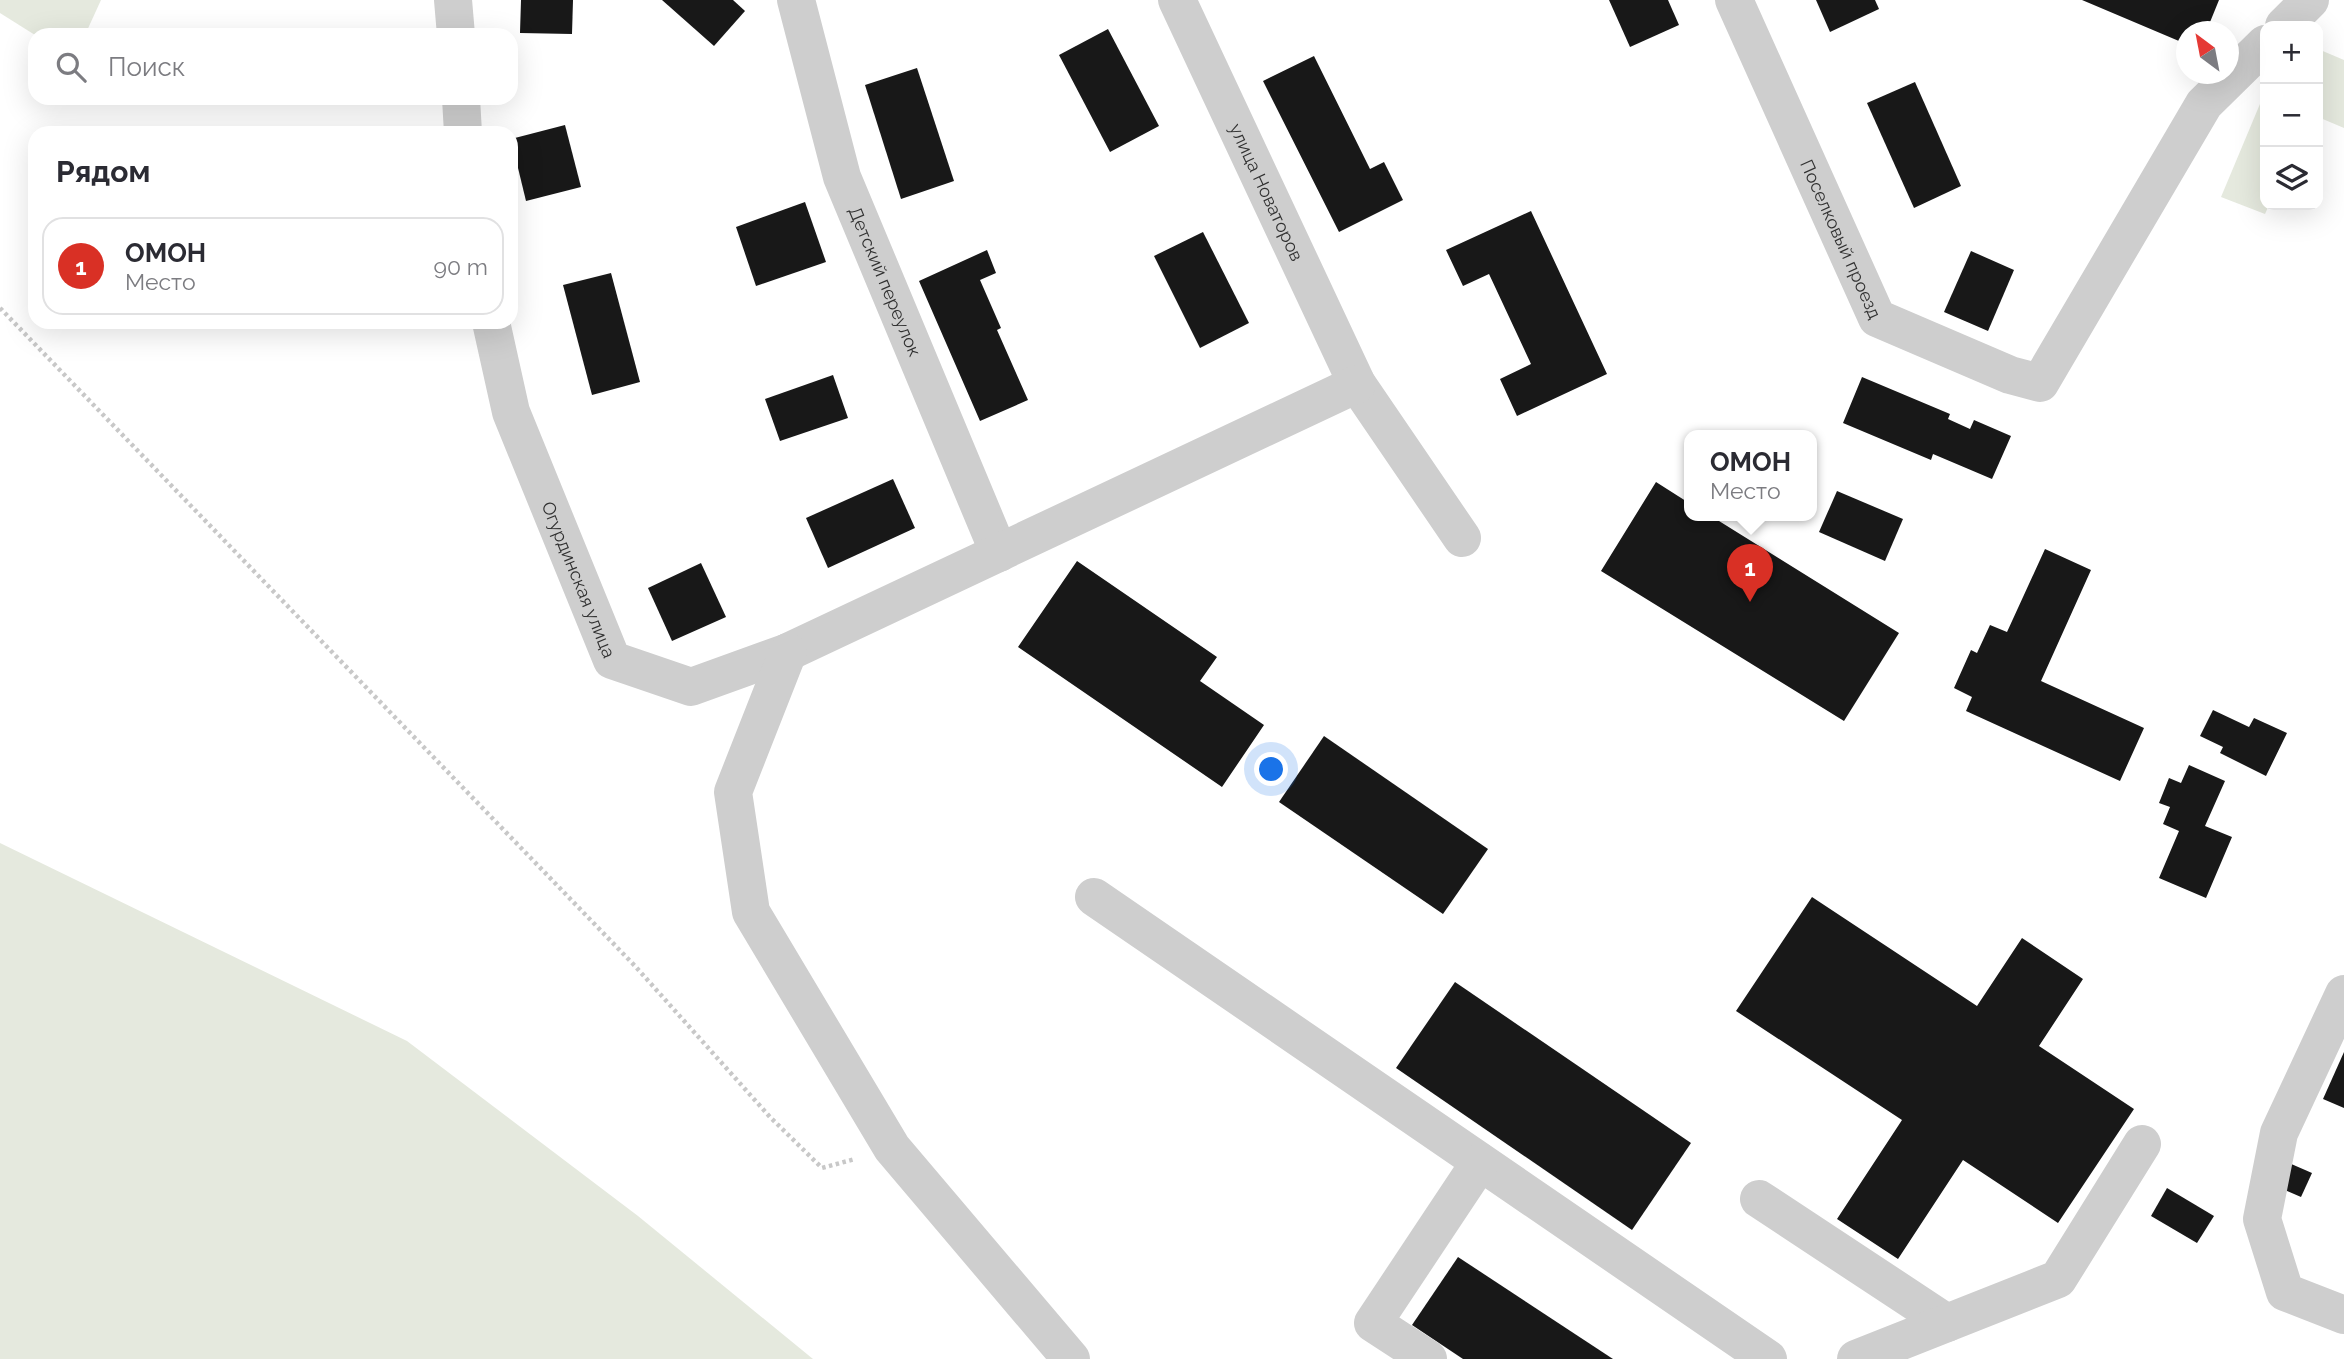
<!DOCTYPE html>
<html lang="ru">
<head>
<meta charset="utf-8">
<style>
	:root { --surface:#fff; --page:#f7f7f7; --text:#2b2b33; --muted:#7c7c81; --line:#e1e1e2; --accent:#d93025 }
	body { margin:0; font-family:Raleway,sans-serif; background:var(--page); color:var(--text) }
	.controls { position:absolute; right:21px; top:21px; display:grid; overflow:hidden; border-radius:14px; box-shadow:0 7px 28px #0002 }
	.controls button { width:63px; height:63px; display:grid; place-items:center; padding:0; border:0; border-bottom:2px solid var(--line); background:var(--surface); color:var(--text); font:35px sans-serif }
	.compass { position:absolute; left:2176px; top:21px; width:63px; height:63px; border-radius:50%; background:var(--surface); box-shadow:0 7px 28px #0002; rotate:328deg }
	.you { position:absolute; left:1272px; top:770px; width:24px; height:24px; margin:-18px; border:5px solid #fff; border-radius:50%; background:#1a73e8; box-shadow:0 0 0 10px #1a73e833 }
	.badge { display:grid; place-items:center; width:46px; height:46px; border-radius:50%; background:var(--accent); color:#fff; font-size:23px; font-weight:700 }
	.pin { position:absolute; translate:-50% -58px; filter:drop-shadow(0 2px 4px #0008) }
	.pin::after { content:''; position:absolute; top:37px; width:24px; height:21px; background:inherit; clip-path:polygon(0 0,100% 0,50% 100%) }
	.popup { position:absolute; left:1684px; top:430px; width:133px; height:91px; box-sizing:border-box; display:grid; place-content:center; border-radius:14px; background:var(--surface); filter:drop-shadow(0 2px 5px #0005); font-size:23px; white-space:nowrap; color:var(--muted) }
	.popup b { font-size:26px; color:var(--text) }
	.popup::after { content:''; position:absolute; left:50%; top:100%; margin-left:-14px; border:14px solid transparent; border-top-color:var(--surface) }
	.list { margin:0; padding:0; list-style:none }
	h2 { display:flex; justify-content:space-between; align-items:center; height:91px; margin:0; padding:0 28px; font-size:30px }
	h2 small { font-size:23px; font-weight:400; color:var(--muted) }
	.list li { display:grid; grid-template-columns:46px 1fr auto; gap:21px; align-items:center; box-sizing:border-box; height:98px; margin:0 14px 14px; padding:0 14px; border:2px solid var(--line); border-radius:21px }
	.list b { display:block; font-size:26px; white-space:nowrap }
	.list p { margin:0; font-size:23px; white-space:nowrap; color:var(--muted) }
	.list em { font-size:23px; font-style:normal; color:var(--muted) }
	.icon { flex:none; width:38px; height:38px; fill:none; stroke:currentColor; stroke-width:2; stroke-linecap:round; stroke-linejoin:round }
	.map { position:relative; flex:none; width:2344px; height:1359px; overflow:hidden }
	.search { position:absolute; background:var(--surface); box-shadow:0 7px 28px #0002; left:28px; top:28px; width:490px; height:77px; display:flex; align-items:center; gap:18px; box-sizing:border-box; padding:0 24px; border-radius:21px; color:var(--muted); font-size:26px }
	.panel { position:absolute; background:var(--surface); box-shadow:0 7px 28px #0002; left:28px; top:126px; width:490px; height:203px; border-radius:21px }
	.map>svg:first-child { display:block }
	.green { fill:#e5e9de }
	.building { fill:#181818 }
	.lines { fill:none; stroke-linecap:round; stroke-linejoin:round }
	.path { stroke:#c8c8c8; stroke-width:4.5; stroke-dasharray:3.5 3.5; stroke-linecap:butt }
	.minor { stroke:#cecece; stroke-width:38 }
	.labels { text-anchor:middle; dominant-baseline:central; stroke-width:7; stroke-linejoin:round; paint-order:stroke }
	.street-label { font-size:18px; fill:#313131; stroke:#fff }
</style>
</head>
<body>
<div class="map">
<svg width="2344" height="1359" viewBox="0 0 2344 1359">
	<rect width="100%" height="100%" fill="#fff"/>
	<g class="green">
		<polygon points="0,0 101,0 85,35 35,35 0,13"/>
		<polygon points="2318,49 2344,60 2344,128 2318,117"/>
		<polygon points="2265,92 2265,205 2269,205 2265,214 2221,197"/>
		<polygon points="0,843 407,1041 638,1216 813,1359 0,1359"/>
	</g>
	<g class="building">
		<polygon points="521,0 573,0 572,34 520,33"/>
		<polygon points="662,0 733,0 745,11 714,46"/>
		<polygon points="1609,0 1668,0 1679,25 1630,47"/>
		<polygon points="1816,0 1875,0 1879,9 1830,32"/>
		<polygon points="2082,0 2219,0 2206,32 2186,32 2186,44"/>
		<polygon points="1108,29 1159,126 1110,152 1059,55"/>
		<polygon points="1314,56 1370,169 1384,162 1403,200 1339,232 1263,81"/>
		<polygon points="917,68 954,181 901,199 865,85"/>
		<polygon points="1915,82 1961,186 1914,208 1867,103"/>
		<polygon points="565,125 581,187 526,201 511,139"/>
		<polygon points="805,202 826,262 756,286 736,227"/>
		<polygon points="1531,211 1607,374 1517,416 1500,379 1531,364 1489,274 1463,286 1446,250"/>
		<polygon points="1203,232 1249,323 1200,348 1154,256"/>
		<polygon points="987,250 996,273 980,280 1001,328 997,330 1028,400 980,421 919,281"/>
		<polygon points="1971,251 2014,270 1988,331 1944,312"/>
		<polygon points="611,273 640,382 592,395 563,285"/>
		<polygon points="833,375 848,418 780,441 765,399"/>
		<polygon points="1862,377 1950,414 1948,419 1970,429 1974,420 2011,436 1992,479 1933,454 1931,460 1843,423"/>
		<polygon points="893,479 915,528 828,568 806,518"/>
		<polygon points="1656,482 1689,503 1689,516 1711,516 1899,633 1844,721 1601,571"/>
		<polygon points="1837,491 1903,519 1885,561 1819,532"/>
		<polygon points="2045,549 2091,570 2041,681 2144,728 2120,781 1966,711 1972,697 1954,688 1971,650 1977,653 1990,625 2007,632"/>
		<polygon points="1077,561 1217,657 1200,681 1264,725 1222,787 1018,647"/>
		<polygon points="701,563 726,617 672,641 648,588"/>
		<polygon points="2213,710 2249,727 2254,718 2287,733 2266,776 2220,753 2223,747 2200,736"/>
		<polygon points="1324,736 1488,849 1443,914 1279,802"/>
		<polygon points="2189,765 2225,781 2205,826 2232,837 2206,898 2159,878 2179,831 2163,824 2170,807 2159,803 2169,778 2181,783"/>
		<polygon points="1812,897 1977,1006 2022,938 2083,979 2039,1046 2134,1109 2058,1223 1963,1160 1898,1259 1837,1219 1902,1120 1736,1011"/>
		<polygon points="1455,982 1691,1143 1632,1230 1396,1068"/>
		<polygon points="2344,1052 2344,1108 2323,1099"/>
		<polygon points="2289,1163 2312,1173 2301,1197 2278,1187"/>
		<polygon points="2167,1188 2214,1216 2197,1243 2151,1216"/>
		<polygon points="1458,1257 1613,1359 1463,1359 1412,1325"/>
	</g>
	<g class="lines">
		<polyline class="path" points="0,308 635,966 770,1117 822,1168 855,1159"/>
		<g class="minor">
			<polyline points="453,0 456,35"/>
			<path id="s1" d="M796,0L842,177L999,553"/>
			<path id="s2" d="M1177,0L1357,384L1462,538"/>
			<path id="s3" d="M1734,0L1877,318L2010,375L2040,383L2204,104L2265,44"/>
			<polyline points="2284,26 2310,0"/>
			<polyline points="461,98 463,133"/>
			<path id="s4" d="M491,322L511,412L612,660L691,687L788,652L1357,384"/>
			<polyline points="788,652 733,792 751,912 892,1148 1071,1359"/>
			<polyline points="1094,897 1768,1359"/>
			<polyline points="2344,994 2279,1133 2262,1219 2285,1292 2344,1315"/>
			<polyline points="1759,1199 1947,1323"/>
			<polyline points="1428,1359 1373,1323 1480,1162"/>
			<polyline points="1856,1359 2058,1279 2142,1144"/>
		</g>
	</g>
	<g class="labels">
		<g class="street-label">
			<text stroke="none"><textPath href="#s2" startOffset="212">улица Новаторов</textPath></text>
			<text stroke="none"><textPath href="#s3" startOffset="262">Поселковый проезд</textPath></text>
			<text stroke="none"><textPath href="#s1" startOffset="296">Детский переулок</textPath></text>
			<text stroke="none"><textPath href="#s4" startOffset="273">Огурдинская улица</textPath></text>
		</g>
	</g>
</svg>
<div class="controls">
<button>+</button>
<button>−</button>
<button><svg class="icon" aria-label="layers" viewBox="0 0 24 24"><path d="M12 4l9 5-9 5-9-5zM3 14l9 5 9-5"/></svg></button>
</div>
<svg class="compass" viewBox="-18 -18 36 36"><path d="M0-13l5 13h-10z" fill="#e53935"/><path d="M0 13l5-13h-10z" fill="#7c7c81"/></svg>
<div class="you"></div>
<div class="pin badge" style="left:1750px;top:602px">1</div>
<div class="popup"><b>ОМОН</b>Место</div>
<div class="search"><svg class="icon" aria-label="search" viewBox="0 0 24 24"><circle cx="10" cy="10" r="6"/><path d="M15 15l6 6"/></svg>Поиск</div>
<section class="panel">
<h2>Рядом<small></small></h2>
<ul class="list">
<li><span class="badge">1</span><div><b>ОМОН</b><p>Место</p></div><em>90 m</em></li>
</ul>
</section>
</div>
</body>
</html>
